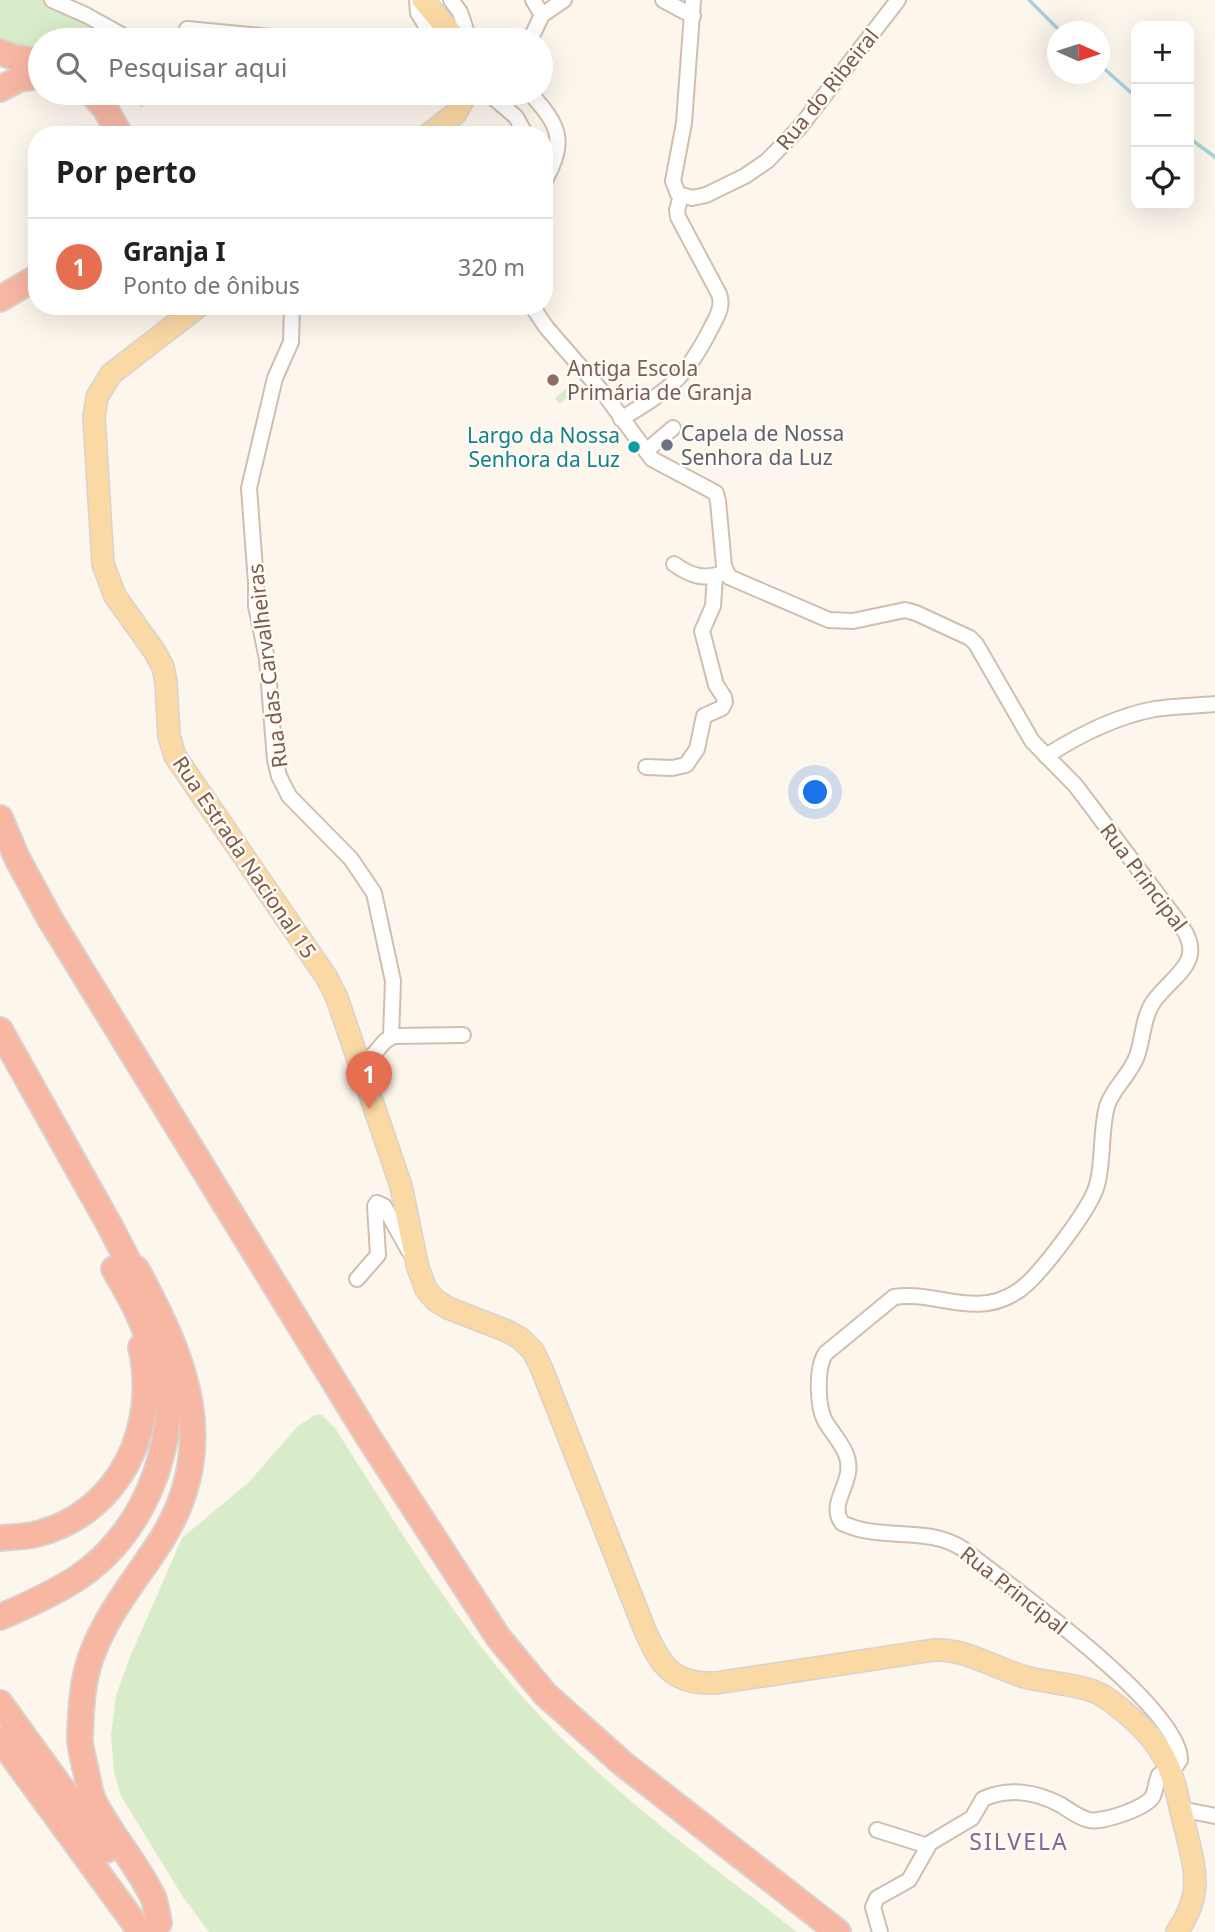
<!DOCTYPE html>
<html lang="pt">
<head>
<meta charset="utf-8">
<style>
	:root { --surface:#fff; --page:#f2f2f2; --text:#202124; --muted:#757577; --line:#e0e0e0; --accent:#e76f51 }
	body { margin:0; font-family:"Noto Sans",sans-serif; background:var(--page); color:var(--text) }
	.controls { position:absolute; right:21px; top:21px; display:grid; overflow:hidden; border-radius:14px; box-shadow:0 7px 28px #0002 }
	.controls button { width:63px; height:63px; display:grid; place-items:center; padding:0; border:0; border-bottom:2px solid var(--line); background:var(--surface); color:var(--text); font:35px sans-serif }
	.compass { position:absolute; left:1047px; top:21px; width:63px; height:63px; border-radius:50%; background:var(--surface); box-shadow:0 7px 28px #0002; rotate:93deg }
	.you { position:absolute; left:816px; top:793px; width:24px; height:24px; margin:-18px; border:5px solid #fff; border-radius:50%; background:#1a73e8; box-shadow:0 0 0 10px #1a73e833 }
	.badge { display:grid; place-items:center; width:46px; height:46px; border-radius:50%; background:var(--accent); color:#fff; font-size:23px; font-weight:700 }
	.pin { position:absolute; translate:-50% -58px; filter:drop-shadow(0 2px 4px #0008) }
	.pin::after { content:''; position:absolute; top:37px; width:24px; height:21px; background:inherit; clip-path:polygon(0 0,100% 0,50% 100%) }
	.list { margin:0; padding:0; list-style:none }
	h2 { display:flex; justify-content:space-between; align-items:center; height:91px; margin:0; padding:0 28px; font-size:30px }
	h2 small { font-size:23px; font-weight:400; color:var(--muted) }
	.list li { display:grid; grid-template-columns:46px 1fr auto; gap:21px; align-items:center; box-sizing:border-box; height:98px; padding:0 28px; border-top:2px solid var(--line) }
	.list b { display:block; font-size:26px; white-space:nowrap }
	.list p { margin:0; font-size:23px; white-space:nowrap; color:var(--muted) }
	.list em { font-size:23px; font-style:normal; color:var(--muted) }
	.icon { flex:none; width:38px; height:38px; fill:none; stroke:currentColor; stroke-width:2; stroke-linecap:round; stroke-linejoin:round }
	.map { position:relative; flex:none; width:1215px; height:1932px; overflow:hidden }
	.search { position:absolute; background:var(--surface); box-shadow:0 7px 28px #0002; left:28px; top:28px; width:525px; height:77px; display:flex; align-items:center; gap:18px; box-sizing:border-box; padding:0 24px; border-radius:38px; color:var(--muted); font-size:26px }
	.panel { position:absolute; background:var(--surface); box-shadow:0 7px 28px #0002; left:28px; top:126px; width:525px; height:189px; border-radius:28px }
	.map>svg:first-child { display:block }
	.green { fill:#d8ecc9 }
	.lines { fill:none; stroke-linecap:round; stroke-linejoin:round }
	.stream { stroke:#a5d3da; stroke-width:3.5 }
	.street-casing { stroke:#d1beb0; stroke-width:18 }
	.primary-casing { stroke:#dad1cd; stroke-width:24 }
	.highway-casing { stroke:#dad1cd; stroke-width:28 }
	.street { stroke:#fff; stroke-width:14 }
	.primary { stroke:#fbd9a5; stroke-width:21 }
	.highway { stroke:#f7b7a3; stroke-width:24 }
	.education-dot { fill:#8d6e63; stroke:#fffaf3; stroke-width:2.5 }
	.worship-dot { fill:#6b7280; stroke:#fffaf3; stroke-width:2.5 }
	.culture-dot { fill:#0f9aa8; stroke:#fffaf3; stroke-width:2.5 }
	.labels { text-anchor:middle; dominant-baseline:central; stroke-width:5; stroke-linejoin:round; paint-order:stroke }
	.street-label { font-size:21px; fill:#7a5c4d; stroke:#fffaf3 }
	.education-label { font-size:21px; fill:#785e54; stroke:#fffaf3; text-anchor:start }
	.worship-label { font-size:21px; fill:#5b616d; stroke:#fffaf3; text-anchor:start }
	.culture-label { font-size:21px; fill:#0d838f; stroke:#fffaf3; text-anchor:end }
	.neighbourhood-label { font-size:23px; letter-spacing:2px; fill:#846695; stroke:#fffaf3 }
</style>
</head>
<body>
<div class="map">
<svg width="1215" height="1932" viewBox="0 0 1215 1932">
	<rect width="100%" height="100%" fill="#fdf6ec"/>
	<g class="green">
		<polygon points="0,0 48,0 122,40 40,40 40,50 0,43"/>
		<polygon points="131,93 160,93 141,108"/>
		<polygon points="575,382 580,388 559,404 555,398"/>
		<path d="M315,1415H322L335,1428C395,1522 452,1619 527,1702C607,1790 703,1859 797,1932H209L183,1897L121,1796L114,1772L111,1735L116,1696L130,1657L182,1538L249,1482L298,1426Z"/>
	</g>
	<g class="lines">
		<g class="stream">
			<polyline points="1029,0 1061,32"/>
			<polyline points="1100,65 1136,97"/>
			<polyline points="1189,138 1215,157"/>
		</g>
		<g class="street-casing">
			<g id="street">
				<polyline points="52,0 86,15 131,40"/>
				<polyline points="417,0 418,13 435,40"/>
				<polyline points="451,0 460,12 468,36"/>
				<polyline points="533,0 542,15"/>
				<polyline points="663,0 693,16"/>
				<polyline points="693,0 684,123 673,181 678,194 692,198 706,195 745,176 767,161 800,127 898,0"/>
				<polyline points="187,29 271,37 281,40"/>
				<polyline points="530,40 542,15 564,0"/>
				<polyline points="488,93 516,117 526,135"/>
				<path d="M530,93C560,126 567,141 544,182"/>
				<polyline points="292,306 291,342 275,378 249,488 256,583 256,606 267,659 275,760 279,776 289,796 351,859 374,893 393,981 391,1037"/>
				<path d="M532,306L546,327L605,395L652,459L716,493L718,501L724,566L729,577L829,620L853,621L905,610L916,613L970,638L976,644L1032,741L1076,786L1182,927C1206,962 1173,975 1154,1001C1143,1016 1143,1039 1137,1056C1130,1075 1113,1088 1107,1106C1100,1132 1104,1160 1097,1185C1091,1208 1038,1278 1018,1291C975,1320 936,1290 894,1297L826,1353C816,1366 817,1406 825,1421C832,1433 843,1444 847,1457C855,1483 827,1502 842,1523C881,1542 928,1525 963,1549C1007,1584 1181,1707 1180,1760L1175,1767L1159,1775C1156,1782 1156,1789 1153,1796C1147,1808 1102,1823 1089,1820C1079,1818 1069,1810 1061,1805C1037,1792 1009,1787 983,1799L972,1818L930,1843L909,1880L877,1898L873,1907L880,1932"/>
				<path d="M621,419C668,390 684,381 710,330C716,318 724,307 719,294L678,217L677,210L681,196"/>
				<polyline points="646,451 673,428"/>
				<path d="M674,564C691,576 703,580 724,573"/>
				<path d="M1046,756C1079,735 1116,716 1155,709C1175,706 1195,706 1215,704"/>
				<polyline points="646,767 672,768 686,765 697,749 704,716 722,708 725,702 724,697 716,685 702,631 713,606 715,576"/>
				<polyline points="362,1068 385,1041 394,1036 463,1035"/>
				<polyline points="357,1279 378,1255 375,1206 377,1203 384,1206 409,1251"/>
				<polyline points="1180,1809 1215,1816"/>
				<polyline points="877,1830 928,1846"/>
			</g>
		</g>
		<g class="primary-casing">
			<g id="primary">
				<polyline points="423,0 457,40"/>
				<polyline points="428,135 456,113 467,93"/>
				<path d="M199,306L111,374L97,397L94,417L103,564L115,596L155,652L163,667L166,683L169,736L175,756L327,978L337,998L401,1186L418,1268L426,1289L435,1300L448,1308L507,1331L521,1339L533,1351L541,1367L644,1628C660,1665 672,1685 716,1683L934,1650C968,1649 994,1668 1025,1677C1047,1683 1072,1683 1093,1691C1107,1696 1117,1706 1128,1715C1173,1753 1172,1777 1186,1831C1196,1872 1203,1895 1177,1932"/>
			</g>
		</g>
		<g class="highway-casing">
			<g id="highway">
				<polyline points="0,52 16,58 40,61"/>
				<polyline points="0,89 19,79 40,76"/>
				<polyline points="92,93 105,108 120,135"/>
				<polyline points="0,299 37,277"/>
				<polyline points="0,818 17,858 50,919 367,1435 498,1637 545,1694 622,1763 838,1932"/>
				<polyline points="0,1030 110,1226 130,1265 135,1280"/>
				<path d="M130,1265L137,1270C185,1359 221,1444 162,1539C138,1577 106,1614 91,1657C82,1682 81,1709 80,1735C79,1746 83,1756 85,1767C88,1778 89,1792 94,1802C111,1835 137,1864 153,1897C156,1904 157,1914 159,1923"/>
				<path d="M114,1269C132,1299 148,1328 154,1363"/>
				<path d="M0,1538C12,1537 25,1537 37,1534C121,1512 159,1427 141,1347"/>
				<path d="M0,1617C26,1606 52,1594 76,1579C151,1530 185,1427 161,1342"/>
				<polyline points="0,1703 106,1850"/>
				<polyline points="0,1739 141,1932"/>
			</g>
		</g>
		<use href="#street" class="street"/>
		<use href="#primary" class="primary"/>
		<use href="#highway" class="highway"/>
	</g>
	<circle class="education-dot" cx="553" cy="380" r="7"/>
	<circle class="worship-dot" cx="667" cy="445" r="7"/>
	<circle class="culture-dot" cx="634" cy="447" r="7"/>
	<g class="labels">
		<g class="street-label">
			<text transform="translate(827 89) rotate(-51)">Rua do Ribeiral</text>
			<text transform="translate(267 666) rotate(-97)">Rua das Carvalheiras</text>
			<text transform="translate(245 857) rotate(56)">Rua Estrada Nacional 15</text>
			<text transform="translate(1144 877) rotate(53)">Rua Principal</text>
			<text transform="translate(1014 1590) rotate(38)">Rua Principal</text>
		</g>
		<g class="education-label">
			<text x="567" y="368">Antiga Escola<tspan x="567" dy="24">Primária de Granja</tspan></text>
		</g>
		<g class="worship-label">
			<text x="681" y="433">Capela de Nossa<tspan x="681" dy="24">Senhora da Luz</tspan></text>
		</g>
		<g class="culture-label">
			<text x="620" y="435">Largo da Nossa<tspan x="620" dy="24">Senhora da Luz</tspan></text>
		</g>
		<g class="neighbourhood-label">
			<text x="1019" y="1841">SILVELA</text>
		</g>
	</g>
</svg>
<div class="controls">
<button>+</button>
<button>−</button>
<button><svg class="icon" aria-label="locate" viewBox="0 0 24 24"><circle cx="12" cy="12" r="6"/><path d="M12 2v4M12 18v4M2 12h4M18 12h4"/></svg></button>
</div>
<svg class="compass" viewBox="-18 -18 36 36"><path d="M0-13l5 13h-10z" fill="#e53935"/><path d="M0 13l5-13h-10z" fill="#757577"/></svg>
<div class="you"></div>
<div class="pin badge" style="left:369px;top:1109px">1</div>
<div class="search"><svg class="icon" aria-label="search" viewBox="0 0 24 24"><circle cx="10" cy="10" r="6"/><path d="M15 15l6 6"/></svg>Pesquisar aqui</div>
<section class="panel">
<h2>Por perto<small></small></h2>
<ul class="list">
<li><span class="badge">1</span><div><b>Granja I</b><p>Ponto de ônibus</p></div><em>320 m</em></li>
</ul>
</section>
</div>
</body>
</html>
